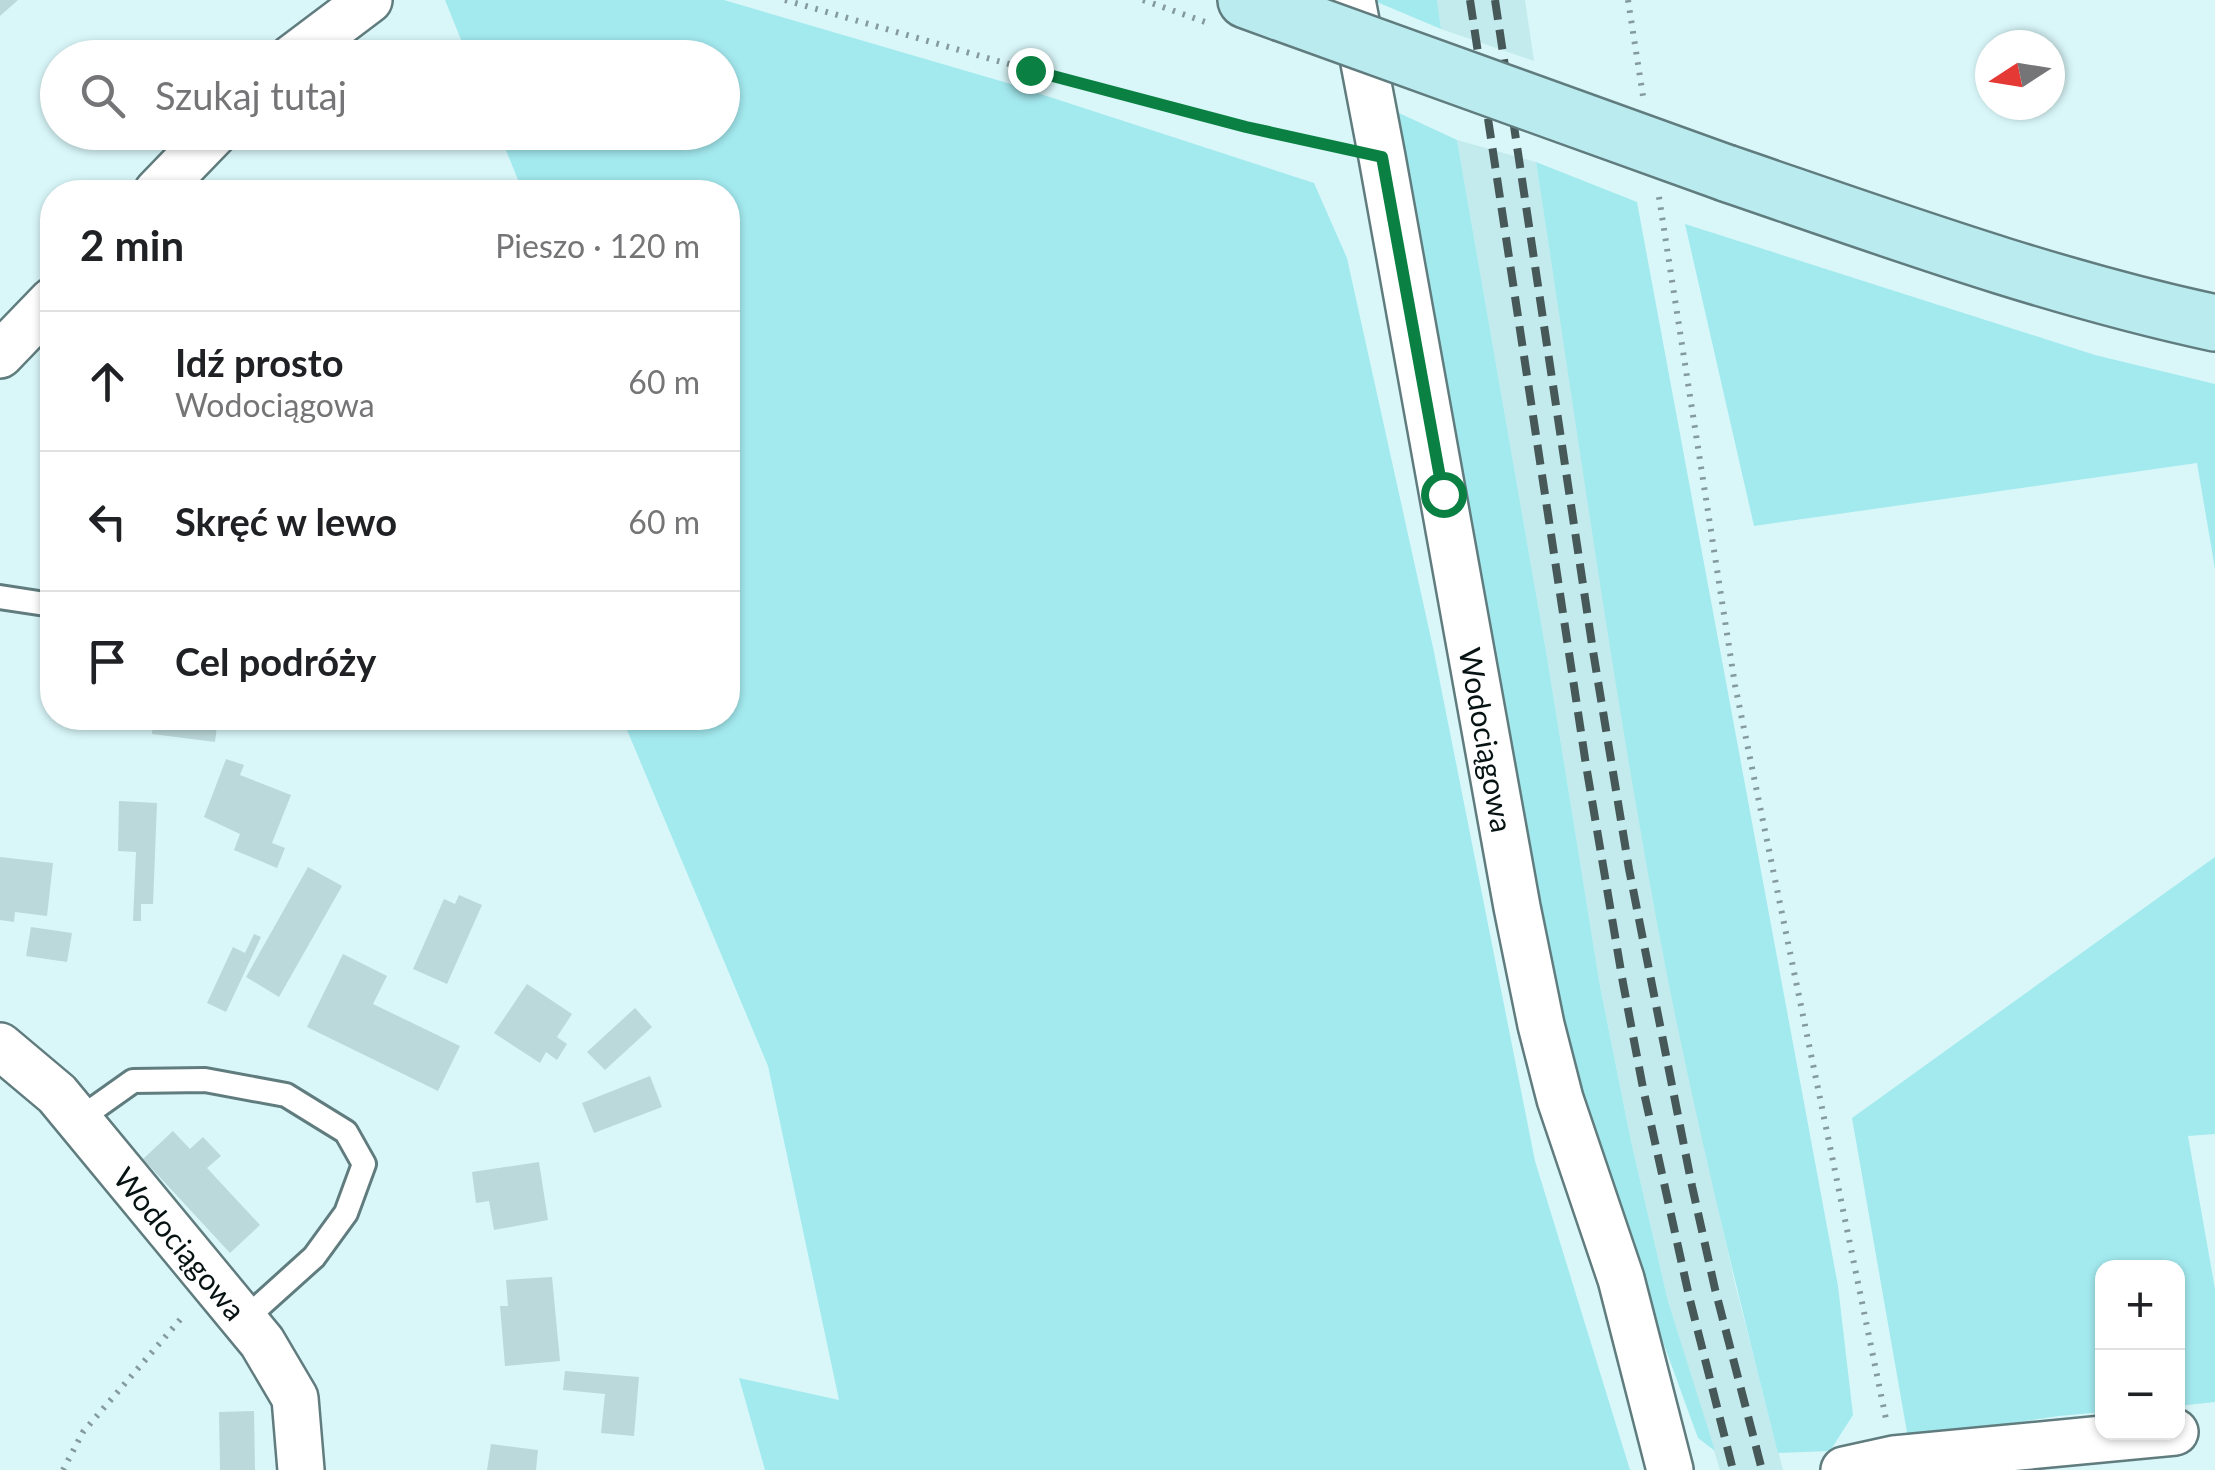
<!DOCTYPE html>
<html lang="pl">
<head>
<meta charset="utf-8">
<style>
	:root { --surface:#fff; --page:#f6f6f6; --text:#202124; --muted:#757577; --line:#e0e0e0 }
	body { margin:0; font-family:Lato,sans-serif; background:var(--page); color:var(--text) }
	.controls { position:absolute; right:30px; bottom:30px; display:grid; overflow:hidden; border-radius:20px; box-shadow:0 2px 8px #0004 }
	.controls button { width:90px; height:90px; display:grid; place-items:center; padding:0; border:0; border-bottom:2px solid var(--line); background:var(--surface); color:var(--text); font:50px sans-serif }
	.compass { position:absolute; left:1975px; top:30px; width:90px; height:90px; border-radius:50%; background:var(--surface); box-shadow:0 2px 8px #0004; rotate:258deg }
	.stop { position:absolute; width:30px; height:30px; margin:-22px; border:8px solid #0b8043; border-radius:50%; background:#fff }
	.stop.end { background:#0b8043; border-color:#fff; box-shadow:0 2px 10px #0008 }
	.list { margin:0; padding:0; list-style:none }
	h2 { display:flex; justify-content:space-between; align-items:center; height:130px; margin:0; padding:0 40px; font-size:42px }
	h2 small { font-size:32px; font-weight:400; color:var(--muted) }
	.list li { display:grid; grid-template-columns:65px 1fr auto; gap:30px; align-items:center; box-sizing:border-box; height:140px; padding:0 40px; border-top:2px solid var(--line) }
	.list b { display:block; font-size:38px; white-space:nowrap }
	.list p { margin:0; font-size:32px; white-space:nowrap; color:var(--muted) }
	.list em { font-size:32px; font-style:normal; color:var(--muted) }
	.icon { flex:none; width:55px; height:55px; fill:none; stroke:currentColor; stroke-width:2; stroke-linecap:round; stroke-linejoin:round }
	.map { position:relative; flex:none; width:2215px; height:1470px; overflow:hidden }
	.search { position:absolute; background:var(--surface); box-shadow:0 2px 8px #0004; left:40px; top:40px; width:700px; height:110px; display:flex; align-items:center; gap:25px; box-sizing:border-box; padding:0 35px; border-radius:55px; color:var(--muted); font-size:38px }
	.panel { position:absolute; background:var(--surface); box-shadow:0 2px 8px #0004; left:40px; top:180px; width:700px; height:550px; border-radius:40px }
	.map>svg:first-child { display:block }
	.built { fill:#c3ebed }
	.green { fill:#a3eaef }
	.building { fill:#bbd8da }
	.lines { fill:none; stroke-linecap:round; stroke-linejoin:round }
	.lane-casing { stroke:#617c7e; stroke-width:28 }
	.street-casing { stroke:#617c7e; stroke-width:50 }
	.secondary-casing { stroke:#617c7e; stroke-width:60 }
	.path { stroke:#849a9c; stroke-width:6; stroke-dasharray:2.5 8; stroke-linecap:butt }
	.lane { stroke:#fff; stroke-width:22 }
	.street { stroke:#fff; stroke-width:45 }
	.secondary { stroke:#baecef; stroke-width:55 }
	.rail { stroke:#475859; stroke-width:8; stroke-dasharray:20 10; stroke-linecap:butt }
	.secondary-bridge-casing { stroke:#617c7e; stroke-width:60; stroke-linecap:butt }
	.secondary-bridge { stroke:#baecef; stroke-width:55 }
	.route { stroke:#0b8043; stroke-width:12 }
	.labels { text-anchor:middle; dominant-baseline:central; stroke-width:10; stroke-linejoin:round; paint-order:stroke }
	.street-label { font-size:30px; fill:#071213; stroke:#d9f7f9 }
</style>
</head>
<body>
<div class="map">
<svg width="2215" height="1470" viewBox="0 0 2215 1470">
	<rect width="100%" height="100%" fill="#d9f7f9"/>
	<g class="built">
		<polygon points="1437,0 1525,0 1534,61 1441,29"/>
		<polygon points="1457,140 1536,162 1636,803 1667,974 1735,1284 1783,1470 1720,1470 1668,1301 1631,1141 1600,986 1547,657"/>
	</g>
	<g class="green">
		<polygon points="445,0 724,0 1004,82 1314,183 1347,258 1434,652 1535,1161 1630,1470 765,1470 739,1378 839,1400 768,1066 622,718 728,718 728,192 523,192 499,133 722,132 722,58 468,57"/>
		<polygon points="1372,0 1437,0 1441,29"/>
		<polygon points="1371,100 1457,140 1547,657 1600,986 1631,1141 1668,1301 1715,1451 1698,1438 1648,1301 1553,1073"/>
		<path d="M1536,162L1637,202L1838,1286L1853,1415L1830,1451L1778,1453C1738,1295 1699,1136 1667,975C1615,706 1578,433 1536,162Z"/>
		<polygon points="1685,224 2095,355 2215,384 2215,569 2197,463 1754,526"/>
		<polygon points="2215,857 2215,1134 2188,1136 2215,1289 2215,1402 2178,1406 2178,1268 2102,1268 2102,1412 2059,1416 1908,1438 1852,1118"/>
	</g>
	<g class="building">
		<polygon points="0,0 18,0 0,16"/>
		<polygon points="153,718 218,718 215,742 152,734"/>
		<polygon points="226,759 244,765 240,775 291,795 272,843 285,848 277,868 234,850 240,834 204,817"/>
		<polygon points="119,801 157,803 153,904 141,904 141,921 133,921 136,852 118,851"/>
		<polygon points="0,857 53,863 47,916 15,912 14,922 0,920"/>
		<polygon points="308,867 342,886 279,997 246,977"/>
		<polygon points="459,895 482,905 447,984 413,969 444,899 455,904"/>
		<polygon points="31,927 72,933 67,962 26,956"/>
		<polygon points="254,934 261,937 226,1012 207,1003 233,947 245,953"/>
		<polygon points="343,954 387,976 373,1004 460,1046 438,1091 307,1027"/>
		<polygon points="527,984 572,1014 557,1037 567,1044 557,1060 546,1052 540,1063 494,1033"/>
		<polygon points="635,1008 652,1027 605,1070 587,1052"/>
		<polygon points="650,1076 662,1107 594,1133 582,1103"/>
		<polygon points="173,1131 190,1149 203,1137 221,1156 207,1168 260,1225 230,1253 143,1159"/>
		<polygon points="539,1162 548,1220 494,1230 489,1201 476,1203 472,1172"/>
		<polygon points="552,1277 560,1361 505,1366 500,1306 508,1306 506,1280"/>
		<polygon points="565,1371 639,1377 634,1436 601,1433 605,1394 563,1390"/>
		<polygon points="254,1411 255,1470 220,1470 219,1412"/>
		<polygon points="491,1444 538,1450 536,1470 487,1470"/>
	</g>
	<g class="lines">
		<g class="lane-casing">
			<g id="lane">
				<polyline points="0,597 52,605"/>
				<polyline points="78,1120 133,1081 205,1080 286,1095 346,1132 364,1164 346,1213 314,1257 244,1320"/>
			</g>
		</g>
		<g class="street-casing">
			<g id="street">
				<path id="s1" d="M1352,0L1382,157L1517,907L1541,1025L1560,1099L1621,1279L1670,1470"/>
				<polyline points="292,58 369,0"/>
				<polyline points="157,192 215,132"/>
				<polyline points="0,355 52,301"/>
				<path id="s2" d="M0,1046L57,1094L262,1342L295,1398L301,1470"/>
				<polyline points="1844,1470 1894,1459 2175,1432"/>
			</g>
		</g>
		<g class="secondary-casing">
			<g id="secondary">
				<polyline points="1246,0 1282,13"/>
				<path d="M1726,173C1887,228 2048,287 2215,323"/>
			</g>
		</g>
		<g class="path">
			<polyline points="785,0 994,60 1246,127 1337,147"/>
			<polyline points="1143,0 1208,23"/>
			<polyline points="1628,0 1643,96"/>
			<polyline points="1659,197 1735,685 1886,1419"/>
			<polyline points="63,1470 83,1432 185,1314"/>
		</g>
		<use href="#lane" class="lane"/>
		<use href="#street" class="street"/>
		<use href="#secondary" class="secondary"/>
		<g class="rail">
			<polyline points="1470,0 1586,765 1623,983 1643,1088 1689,1296 1733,1470"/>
			<polyline points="1495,0 1593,651 1629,869 1692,1186 1715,1289 1762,1470"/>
		</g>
		<g class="secondary-bridge-casing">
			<polyline id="secondary-bridge" points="1282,13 1726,173"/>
		</g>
		<use href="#secondary-bridge" class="secondary-bridge"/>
	</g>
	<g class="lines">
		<polyline class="route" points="1030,70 1246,127 1382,157 1443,494"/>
	</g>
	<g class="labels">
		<g class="street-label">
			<text stroke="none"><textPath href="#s1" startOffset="752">Wodociągowa</textPath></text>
			<text stroke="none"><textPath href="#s2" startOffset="268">Wodociągowa</textPath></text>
		</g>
	</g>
</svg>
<div class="controls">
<button>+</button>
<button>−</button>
</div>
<svg class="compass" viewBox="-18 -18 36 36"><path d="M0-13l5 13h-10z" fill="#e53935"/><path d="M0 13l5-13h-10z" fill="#757577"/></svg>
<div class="stop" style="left:1443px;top:494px"></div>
<div class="stop end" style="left:1030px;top:70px"></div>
<div class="search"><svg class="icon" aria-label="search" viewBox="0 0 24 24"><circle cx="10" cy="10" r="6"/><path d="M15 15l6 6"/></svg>Szukaj tutaj</div>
<section class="panel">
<h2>2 min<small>Pieszo · 120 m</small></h2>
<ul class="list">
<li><svg class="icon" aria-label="ahead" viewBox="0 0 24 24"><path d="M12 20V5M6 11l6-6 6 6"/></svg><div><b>Idź prosto</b><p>Wodociągowa</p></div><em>60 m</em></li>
<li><svg class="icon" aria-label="left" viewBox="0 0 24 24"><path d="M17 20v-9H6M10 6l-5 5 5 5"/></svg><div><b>Skręć w lewo</b></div><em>60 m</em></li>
<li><svg class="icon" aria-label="arrive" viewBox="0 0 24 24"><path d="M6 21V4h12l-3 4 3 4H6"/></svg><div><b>Cel podróży</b></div></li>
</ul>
</section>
</div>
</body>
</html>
